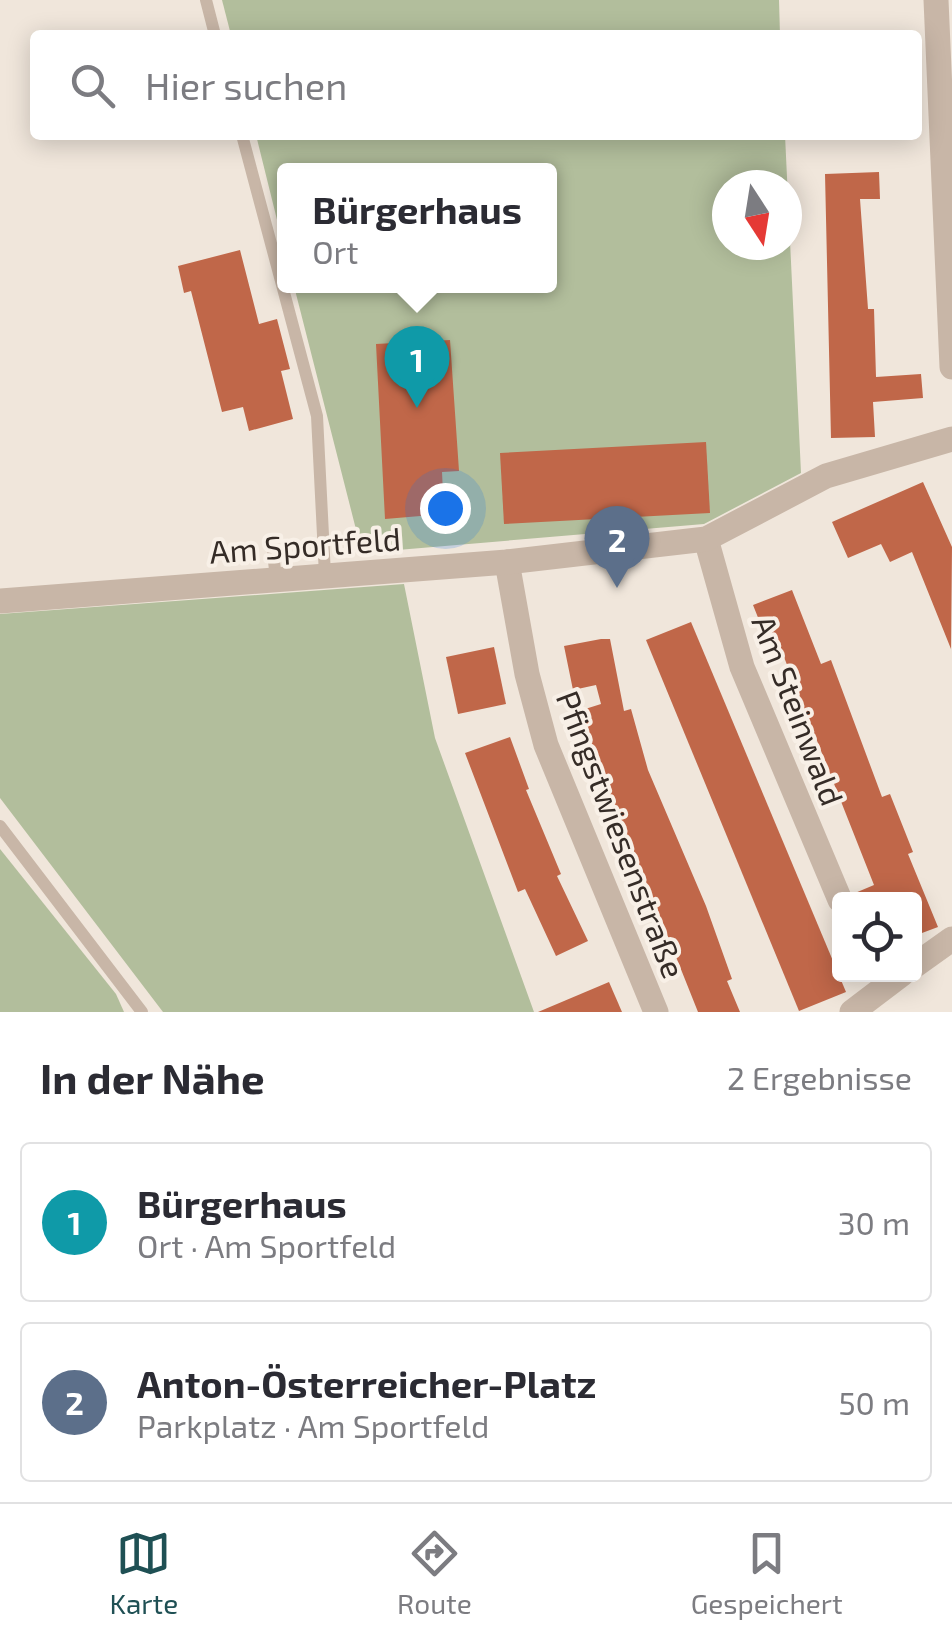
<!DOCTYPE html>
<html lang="de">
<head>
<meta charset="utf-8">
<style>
	:root { --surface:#fff; --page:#f2f2f3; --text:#2b2b33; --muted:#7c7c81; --line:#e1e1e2; --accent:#1f5054 }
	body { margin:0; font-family:"Exo 2",sans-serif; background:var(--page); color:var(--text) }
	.controls { position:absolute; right:30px; bottom:30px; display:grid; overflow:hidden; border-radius:10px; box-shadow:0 5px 25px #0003 }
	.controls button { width:90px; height:90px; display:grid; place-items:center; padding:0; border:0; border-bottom:2px solid var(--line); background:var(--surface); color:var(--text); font:50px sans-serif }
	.compass { position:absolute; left:712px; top:170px; width:90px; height:90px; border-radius:50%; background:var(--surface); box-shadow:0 5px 25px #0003; rotate:168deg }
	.you { position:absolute; left:445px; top:508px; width:35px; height:35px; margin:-25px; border:8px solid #fff; border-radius:50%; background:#1a73e8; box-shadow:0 0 0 15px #1a73e833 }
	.badge { display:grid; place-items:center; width:65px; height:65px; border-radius:50%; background:var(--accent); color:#fff; font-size:32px; font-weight:700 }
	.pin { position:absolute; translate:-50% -82px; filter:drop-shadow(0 2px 5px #0008) }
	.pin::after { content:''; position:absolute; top:52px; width:35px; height:30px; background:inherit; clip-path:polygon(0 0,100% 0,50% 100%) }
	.popup { position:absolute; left:277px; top:163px; width:280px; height:130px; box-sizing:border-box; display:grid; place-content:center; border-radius:10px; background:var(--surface); filter:drop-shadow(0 2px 8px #0005); font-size:32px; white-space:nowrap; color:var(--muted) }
	.popup b { font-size:38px; color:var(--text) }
	.popup::after { content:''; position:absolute; left:50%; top:100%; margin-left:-20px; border:20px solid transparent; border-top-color:var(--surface) }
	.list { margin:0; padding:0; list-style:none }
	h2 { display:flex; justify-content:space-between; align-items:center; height:130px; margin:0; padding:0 40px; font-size:42px }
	h2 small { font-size:32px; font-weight:400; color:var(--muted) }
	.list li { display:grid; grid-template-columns:65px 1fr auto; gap:30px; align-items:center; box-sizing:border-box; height:160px; margin:0 20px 20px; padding:0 20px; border:2px solid var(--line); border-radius:10px }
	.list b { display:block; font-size:38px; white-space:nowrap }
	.list p { margin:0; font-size:32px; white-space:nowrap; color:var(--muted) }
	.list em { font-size:32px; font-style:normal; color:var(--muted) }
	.icon { flex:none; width:55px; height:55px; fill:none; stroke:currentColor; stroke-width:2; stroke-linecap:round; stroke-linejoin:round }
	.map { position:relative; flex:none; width:952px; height:1012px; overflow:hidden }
	.search { position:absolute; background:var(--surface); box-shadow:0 5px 25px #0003; left:30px; right:30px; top:30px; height:110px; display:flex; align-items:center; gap:25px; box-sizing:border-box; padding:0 35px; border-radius:10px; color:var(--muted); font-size:38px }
	.sheet { height:490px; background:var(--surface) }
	nav { display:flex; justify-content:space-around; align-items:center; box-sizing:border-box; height:140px; border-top:2px solid var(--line); background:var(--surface); font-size:28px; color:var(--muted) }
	nav a { display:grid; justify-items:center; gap:5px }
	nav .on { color:var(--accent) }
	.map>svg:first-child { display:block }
	.green { fill:#b2be9c; fill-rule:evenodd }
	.building { fill:#c06749 }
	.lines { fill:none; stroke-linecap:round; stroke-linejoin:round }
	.lane { stroke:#c8b6a7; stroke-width:12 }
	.street { stroke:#c8b6a7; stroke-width:25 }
	.labels { text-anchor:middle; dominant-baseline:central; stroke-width:8; stroke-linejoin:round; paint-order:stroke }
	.street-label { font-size:32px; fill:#352c27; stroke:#f8f0e7 }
</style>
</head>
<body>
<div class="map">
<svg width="952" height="1012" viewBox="0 0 952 1012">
	<rect width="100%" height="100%" fill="#f0e6db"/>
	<g class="green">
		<polygon points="222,0 779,0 780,35 231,35"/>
		<path d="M256,135H785L801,473L704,524L362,553L294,286H550V170H284V248ZM727,185H787V245H727Z"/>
		<polygon points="404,584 435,738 534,1012 163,1012 0,798 0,614"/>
		<polygon points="0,849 116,994 124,1012 0,1012"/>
	</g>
	<g class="building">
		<polygon points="879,172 880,199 860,199 868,309 874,309 876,377 921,374 923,398 873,402 875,437 831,438 825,174"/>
		<polygon points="240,250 259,324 277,319 290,369 281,371 293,419 249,431 243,407 222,412 191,291 184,293 178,266"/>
		<polygon points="450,340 459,471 442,472 444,514 385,519 376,344"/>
		<polygon points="706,442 710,513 504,524 500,453"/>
		<polygon points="923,482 952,547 951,649 912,552 890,562 881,544 848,558 832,522"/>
		<polygon points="792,590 821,664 831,660 882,797 890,794 913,852 908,854 938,927 914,936 914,900 856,900 855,893 874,885 780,647 771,650 753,605"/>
		<polygon points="691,622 846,992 799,1011 646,640"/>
		<polygon points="601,639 610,639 624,711 631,709 648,770 706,906 732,979 727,981 740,1012 698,1012 633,849 631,851 604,788 582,710 601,704 596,685 573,690 564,646"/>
		<polygon points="494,647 506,704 458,714 446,657"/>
		<polygon points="510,737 529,789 526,790 561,874 557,876 588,941 556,956 525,889 518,892 465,753"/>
		<polygon points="609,982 622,1012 538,1012"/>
	</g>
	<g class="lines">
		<g class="lane">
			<polyline points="206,0 215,35"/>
			<polyline points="242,135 317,416 325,575"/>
			<polyline points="273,553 276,578"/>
			<polyline points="0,826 142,1012"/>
		</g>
		<g class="street">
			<polyline points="936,0 952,367"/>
			<polyline points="706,539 742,667 840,900"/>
			<polyline points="507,562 527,674 546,745 656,1012"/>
			<polyline points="0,601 507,562 706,539 826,476 952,439"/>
			<polyline points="914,966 952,939"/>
			<polyline points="852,1012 902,974"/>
		</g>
	</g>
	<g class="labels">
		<g class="street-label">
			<text transform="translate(305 544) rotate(-4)">Am Sportfeld</text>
			<text transform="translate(799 710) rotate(69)">Am Steinwald</text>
			<text transform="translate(622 834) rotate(69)">Pfingstwiesenstraße</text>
		</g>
	</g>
</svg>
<div class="controls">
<button><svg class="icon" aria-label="locate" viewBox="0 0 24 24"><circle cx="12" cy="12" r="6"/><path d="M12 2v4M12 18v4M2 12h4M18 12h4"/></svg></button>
</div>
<svg class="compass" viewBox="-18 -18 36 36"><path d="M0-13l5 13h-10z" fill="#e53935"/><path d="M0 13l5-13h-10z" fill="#7c7c81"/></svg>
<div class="you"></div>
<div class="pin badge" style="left:417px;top:408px;background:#0f9aa8">1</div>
<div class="popup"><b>Bürgerhaus</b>Ort</div>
<div class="pin badge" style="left:617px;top:588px;background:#5c6f8a">2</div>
<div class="search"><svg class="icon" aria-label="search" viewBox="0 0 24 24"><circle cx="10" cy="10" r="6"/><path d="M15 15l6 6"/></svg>Hier suchen</div>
</div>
<section class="sheet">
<h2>In der Nähe<small>2 Ergebnisse</small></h2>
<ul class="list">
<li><span class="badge" style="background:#0f9aa8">1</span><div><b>Bürgerhaus</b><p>Ort · Am Sportfeld</p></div><em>30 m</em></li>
<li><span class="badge" style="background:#5c6f8a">2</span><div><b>Anton-Österreicher-Platz</b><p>Parkplatz · Am Sportfeld</p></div><em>50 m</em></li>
</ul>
</section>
<nav>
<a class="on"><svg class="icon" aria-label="map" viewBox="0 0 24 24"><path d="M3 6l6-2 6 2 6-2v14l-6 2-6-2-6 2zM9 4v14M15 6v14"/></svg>Karte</a>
<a><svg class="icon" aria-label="directions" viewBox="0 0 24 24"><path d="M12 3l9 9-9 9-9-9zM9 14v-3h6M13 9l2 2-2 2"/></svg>Route</a>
<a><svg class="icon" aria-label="saved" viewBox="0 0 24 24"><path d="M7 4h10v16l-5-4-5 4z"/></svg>Gespeichert</a>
</nav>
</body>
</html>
